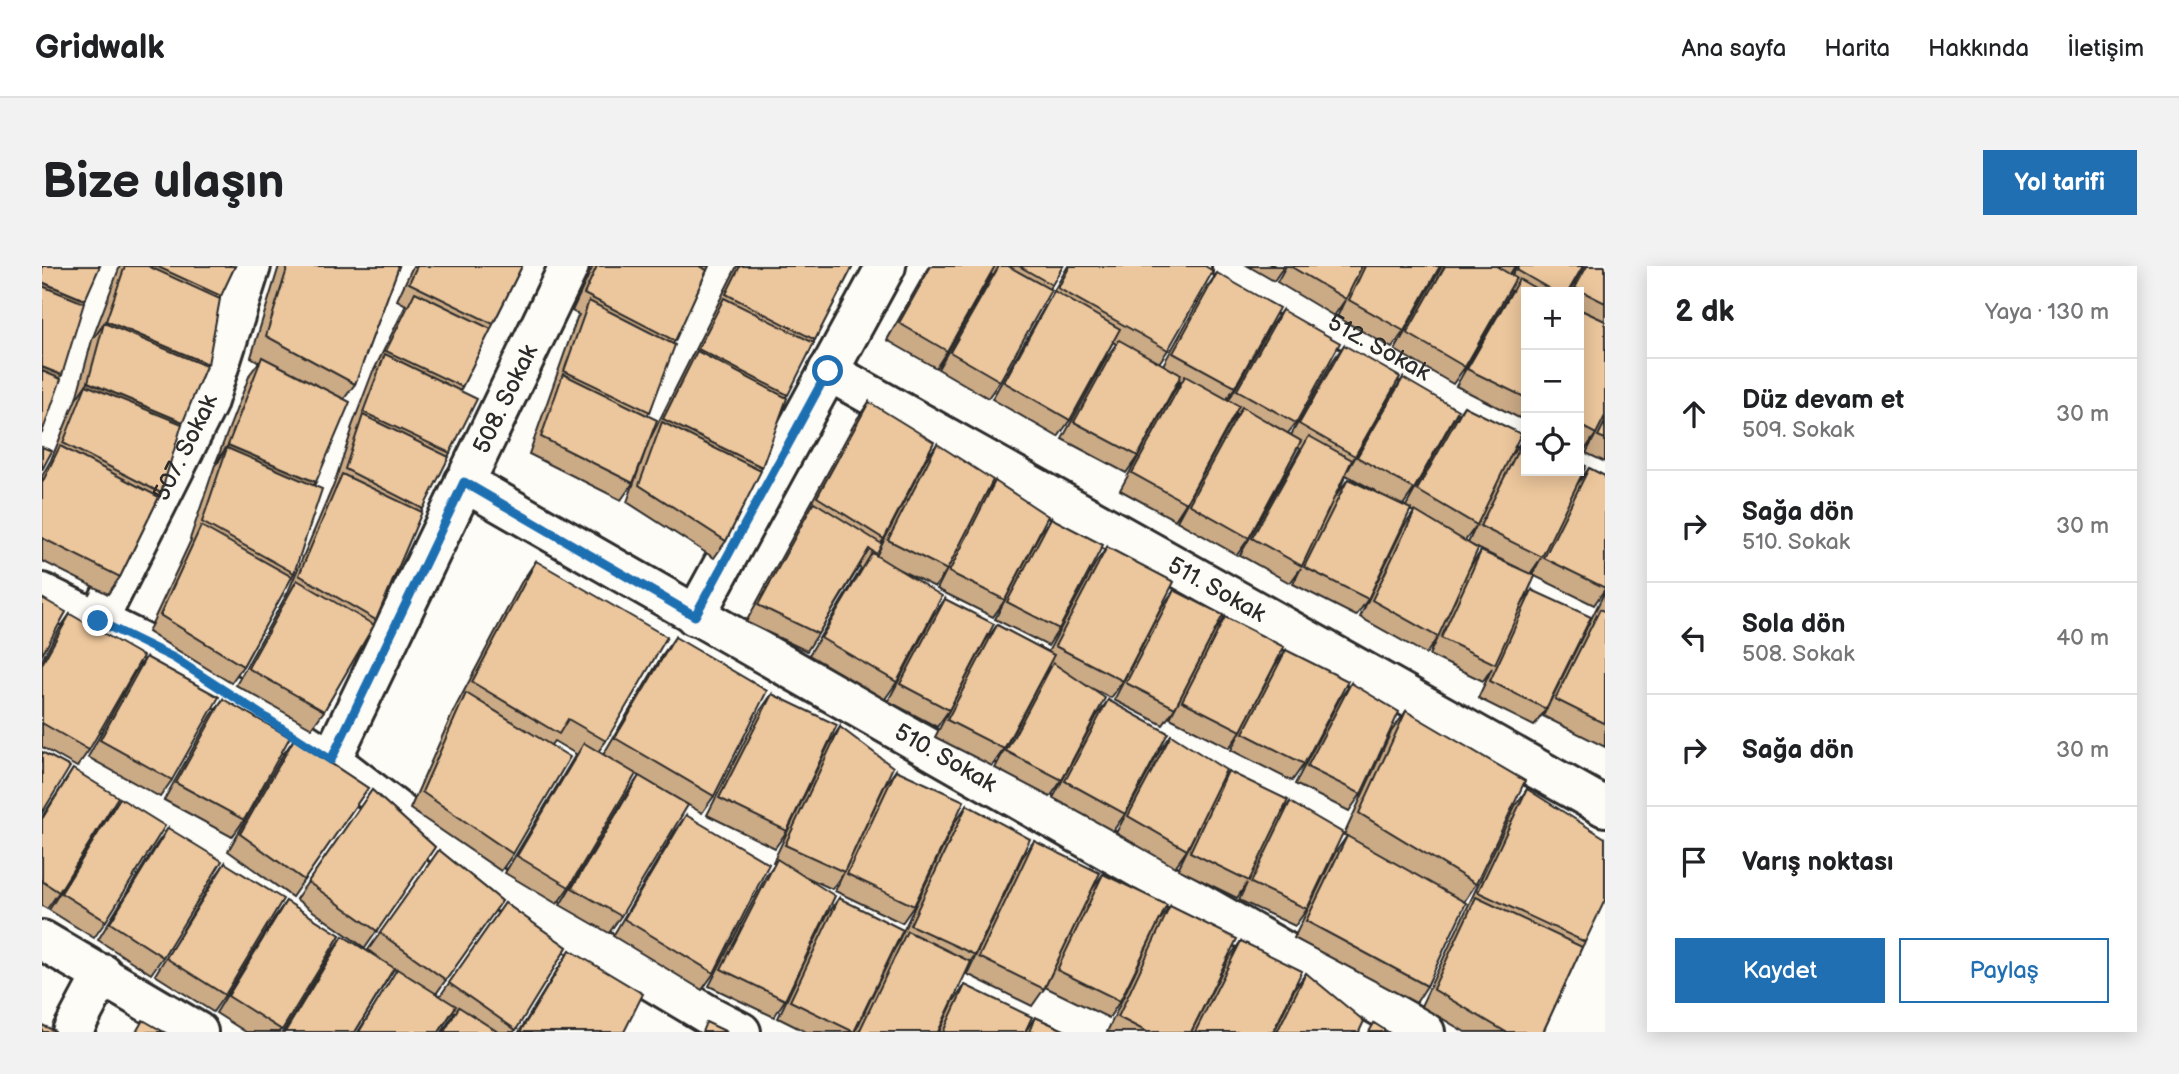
<!DOCTYPE html>
<html lang="tr">
<head>
<meta charset="utf-8">
<style>
	:root { --surface:#fff; --page:#f2f2f2; --text:#202124; --muted:#757577; --line:#e0e0e0; --accent:#1f6fb2 }
	body { margin:0; font-family:"Balsamiq Sans",sans-serif; background:var(--page); color:var(--text) }
	.controls { position:absolute; right:21px; top:21px; display:grid; overflow:hidden; border-radius:0px; box-shadow:0 4px 18px #0003 }
	.controls button { width:63px; height:63px; display:grid; place-items:center; padding:0; border:0; border-bottom:2px solid var(--line); background:var(--surface); color:var(--text); font:35px sans-serif }
	.stop { position:absolute; width:21px; height:21px; margin:-16px; border:5px solid #1f6fb2; border-radius:50%; background:#fff }
	.stop.end { background:#1f6fb2; border-color:#fff; box-shadow:0 2px 7px #0008 }
	.list { margin:0; padding:0; list-style:none }
	h2 { display:flex; justify-content:space-between; align-items:center; height:91px; margin:0; padding:0 28px; font-size:30px }
	h2 small { font-size:23px; font-weight:400; color:var(--muted) }
	.list li { display:grid; grid-template-columns:46px 1fr auto; gap:21px; align-items:center; box-sizing:border-box; height:112px; padding:0 28px; border-top:2px solid var(--line) }
	.list b { display:block; font-size:26px; white-space:nowrap }
	.list p { margin:0; font-size:23px; white-space:nowrap; color:var(--muted) }
	.list em { font-size:23px; font-style:normal; color:var(--muted) }
	.actions { display:flex; gap:14px; padding:21px 28px }
	.actions a { flex:1; padding:16px 0; border:2px solid var(--accent); border-radius:0px; text-align:center; font-size:24px; color:var(--accent) }
	.actions .main { background:var(--accent); color:#fff }
	.icon { flex:none; width:38px; height:38px; fill:none; stroke:currentColor; stroke-width:2; stroke-linecap:round; stroke-linejoin:round }
	.map { position:relative; flex:none; width:1563px; height:766px; overflow:hidden; border-radius:0px }
	header { display:flex; align-items:center; gap:42px; box-sizing:border-box; height:98px; padding:0 35px; background:var(--surface); border-bottom:2px solid var(--line) }
	header strong { font-size:33px }
	nav { display:flex; gap:38px; margin-inline-start:auto; font-size:24px }
	.intro { display:flex; align-items:center; justify-content:space-between; box-sizing:border-box; height:168px; padding:0 42px }
	h1 { margin:0; font-size:49px }
	.button { padding:18px 32px; border-radius:0px; background:var(--accent); color:#fff; font-size:24px; font-weight:700 }
	main { display:flex; gap:42px; padding:0 42px }
	aside { flex:1; background:var(--surface); border-radius:0px; box-shadow:0 4px 18px #0003 }
	.map>svg:first-child { display:block }
	.lines { fill:none; stroke-linecap:round; stroke-linejoin:round }
	.street-casing { stroke:#2b2b2b; stroke-width:44 }
	.street { stroke:#fdfcf7; stroke-width:38 }
	.wall { fill:#cbaa86; stroke:#2b2b2b; stroke-width:2; fill-rule:evenodd }
	.shaded-wall { fill:#a58b6d; stroke:#2b2b2b; stroke-width:2 }
	.building { fill:#ecc69c; stroke:#2b2b2b; stroke-width:2 }
	.route { stroke:#1f6fb2; stroke-width:9 }
	.labels { text-anchor:middle; dominant-baseline:central; stroke-width:5; stroke-linejoin:round; paint-order:stroke }
	.street-label { font-size:24px; fill:#2b2b2b; stroke:#fdfcf7 }
</style>
</head>
<body>
<header>
<strong>Gridwalk</strong>
<nav><a>Ana sayfa</a><a>Harita</a><a>Hakkında</a><a>İletişim</a></nav>
</header>
<div class="intro"><h1>Bize ulaşın</h1><a class="button">Yol tarifi</a></div>
<main>
<div class="map">
<svg width="1563" height="766" viewBox="0 0 1563 766">
	<rect width="100%" height="100%" fill="#fdfcf7"/>
	<filter id="ink" filterUnits="userSpaceOnUse"><feTurbulence type="fractalNoise" baseFrequency=".0143" numOctaves="2"/><feDisplacementMap in="SourceGraphic" scale="14" xChannelSelector="R" yChannelSelector="G"/><feConvolveMatrix kernelMatrix="1 2 1 2 8 2 1 2 1" color-interpolation-filters="sRGB"/></filter>
	<g filter="url(#ink)">
		<g class="lines">
			<g class="street-casing">
				<g id="street">
					<path id="s1" d="M1190,0L1484,162"/>
					<path id="s2" d="M786,105L1563,541"/>
					<polyline points="1537,191 1563,205"/>
					<path id="s3" d="M422,216L1383,766"/>
					<polyline points="0,327 132,392 289,494 455,622 670,751 699,766"/>
					<polyline points="653,350 844,0"/>
					<path id="s4" d="M56,355L165,138L209,0"/>
					<path id="s5" d="M289,494L527,0"/>
					<polyline points="0,674 156,766"/>
					<polyline points="30,766 61,708"/>
				</g>
			</g>
			<use href="#street" class="street"/>
		</g>
		<g class="wall">
			<polygon points="78,0 193,0 177,33 163,102 139,158 119,227 78,311 66,328 0,295 0,210 9,194 34,133 50,74"/>
			<polygon points="237,0 357,0 313,118 302,133 272,220 252,307 201,400 189,417 106,366 149,274 148,273 173,199 176,196 174,196 208,108 217,96 209,91"/>
			<polygon points="371,0 480,0 418,125 408,187 379,246 334,354 282,445 270,462 194,419 246,326 289,225 291,221 310,164 309,163 331,105 334,102 333,102 364,39 355,34"/>
			<polygon points="551,0 667,0 631,78 608,146 605,149 608,173 695,0 811,0 771,77 744,131 720,201 684,275 672,292 585,236 607,175 591,217 579,234 487,188 535,52 537,49 530,45"/>
			<polygon points="887,0 1021,0 1007,23 958,115 946,132 896,103 950,9 949,8 905,85 894,102 845,74"/>
			<path d="M1026,0H1163L1126,84L1117,97L1121,99L1163,24L1175,7L1193,121L1185,133L1187,134L1228,61L1240,44L1254,157L1246,167L1249,169L1290,96L1302,79L1313,190L1306,204L1349,129L1361,112L1372,223L1361,239L1364,240L1410,157L1422,140L1471,187L1483,170L1536,217L1547,202L1563,210V323L1552,339L1493,310L1480,338L1490,324L1504,443L1492,460L1436,432L1450,402L1441,415L1387,389L1395,372L1384,388L1318,351L1361,262L1372,246L1368,244L1326,333L1314,350L1251,318L1259,302L1248,317L1198,289L1258,183L1256,181L1207,272L1195,289L1135,255L1188,158L1195,148L1194,147L1144,237L1133,254L1078,224L1131,127L1139,115L1137,114L1096,190L1084,207L1020,173L1065,91L1074,78L1071,76L1028,154L1016,171L950,133ZM1304,209L1335,226L1306,213L1294,230ZM1434,260L1426,277L1423,275ZM1429,279L1478,303L1439,285L1428,301ZM1499,292L1490,309L1488,308Z"/>
			<polygon points="1206,0 1242,0 1232,15"/>
			<polygon points="1244,0 1398,0 1362,65 1350,82 1295,51 1303,34 1292,50 1235,16"/>
			<polygon points="1400,0 1473,0 1468,8 1470,9 1475,0 1541,0 1526,26 1484,26 1484,142 1477,152 1414,120 1469,25 1467,24 1423,101 1411,118 1353,84"/>
			<polygon points="1543,0 1563,0 1563,196 1544,187 1554,168 1542,185 1537,182 1537,26 1528,26"/>
			<polygon points="827,136 842,273 839,277 834,290 883,195 895,178 905,304 893,321 854,302 855,416 843,433 767,389 819,303 817,301 776,368 765,385 704,356 815,153"/>
			<polygon points="1484,145 1484,156 1480,154"/>
			<polygon points="953,215 963,334 951,351 895,323 941,232"/>
			<polygon points="1009,252 1017,363 1006,380 953,353 997,269"/>
			<polygon points="1065,281 1081,415 1069,432 1039,417 1020,514 1008,531 953,502 999,414 1008,401 1006,400 962,483 950,500 893,471 943,376 955,359 1006,386 1053,298"/>
			<polygon points="494,295 564,475 556,486 527,621 515,638 463,607 534,488 512,475 509,479 471,588 459,605 368,543 412,444 479,317"/>
			<polygon points="1132,324 1133,442 1121,459 1072,434 1120,341"/>
			<polygon points="1563,325 1563,481 1501,450"/>
			<polygon points="903,333 907,444 895,461 846,435 891,350"/>
			<polygon points="28,348 47,484 35,501 0,481 0,394 16,365"/>
			<polygon points="1183,351 1199,465 1187,482 1128,452 1171,368"/>
			<polygon points="633,371 672,530 660,547 561,489 621,388"/>
			<polygon points="1244,384 1262,498 1250,515 1189,484 1232,401"/>
			<polygon points="104,391 130,514 118,531 46,491 92,408"/>
			<polygon points="1309,417 1319,528 1307,545 1253,518 1297,434"/>
			<polygon points="730,428 745,565 733,582 665,549 718,445"/>
			<polygon points="181,433 202,554 190,571 122,534 169,450"/>
			<polygon points="1066,434 1083,548 1071,565 1011,532 1054,451"/>
			<polygon points="1364,445 1434,618 1422,636 1385,720 1374,737 1252,672 1293,587 1305,570 1302,569 1349,466"/>
			<polygon points="798,461 802,606 790,623 760,609 743,734 732,751 667,720 724,610 733,597 731,596 787,478"/>
			<polygon points="1129,469 1176,520 1186,505 1238,550 1248,536 1265,643 1253,660 1197,634 1205,617 1195,632 1136,603 1158,558 1145,584 1133,601 1074,567 1117,486"/>
			<polygon points="252,473 326,522 250,631 186,585 240,490"/>
			<polygon points="31,503 17,626 5,643 0,640 0,551"/>
			<polygon points="854,504 872,640 860,657 793,625 842,521"/>
			<polygon points="597,510 579,650 567,667 518,639 585,527"/>
			<polygon points="1485,523 1543,676 1540,681 1501,766 1423,766 1379,740 1473,540"/>
			<polygon points="330,524 393,581 323,682 254,633"/>
			<polygon points="78,532 64,655 52,672 7,644 66,549"/>
			<polygon points="925,539 933,689 928,696 896,766 813,766 853,682 857,676 856,676 913,556"/>
			<polygon points="644,549 672,707 660,724 571,670 632,566"/>
			<polygon points="126,562 121,691 109,708 56,674 114,579"/>
			<polygon points="992,575 1002,723 990,740 925,708 980,592"/>
			<polygon points="397,584 460,635 394,728 398,730 463,637 525,681 472,766 400,766 413,746 411,745 397,766 316,766 355,705 352,703 313,766 241,766 289,687 301,670 338,693 326,684"/>
			<polygon points="183,597 183,729 171,746 113,709 171,614"/>
			<polygon points="1061,608 1078,735 1067,752 1003,721 1049,625"/>
			<polygon points="797,632 812,766 764,766 736,752 785,649"/>
			<polygon points="244,635 298,669 238,766 204,766 174,747 232,652"/>
			<polygon points="1128,640 1149,766 1065,766 1116,657"/>
			<polygon points="1199,675 1231,766 1149,766 1187,692"/>
			<polygon points="528,684 582,766 477,766 517,701"/>
			<polygon points="1264,707 1317,766 1232,766 1252,724"/>
			<polygon points="923,719 983,766 897,766 911,736"/>
			<polygon points="993,751 1026,766 983,766"/>
		</g>
		<g class="shaded-wall">
			<polygon points="0,16 43,34 31,51 0,37"/>
			<polygon points="64,55 166,98 154,115 62,57 52,72"/>
			<polygon points="0,101 20,109 8,126 0,123"/>
			<polygon points="46,116 141,156 129,173 44,119 34,133"/>
			<polygon points="186,179 274,216 262,233 185,182 176,196 174,196"/>
		</g>
		<g class="building">
			<polygon points="0,0 58,0 43,34 0,16"/>
			<polygon points="83,0 106,0 178,33 166,98 64,55"/>
			<polygon points="114,0 193,0 179,30"/>
			<polygon points="246,0 357,0 313,118 224,70"/>
			<polygon points="375,0 480,0 451,58 367,17"/>
			<polygon points="555,0 657,0 665,4 633,75 542,28"/>
			<polygon points="698,0 811,0 773,74 684,28"/>
			<polygon points="889,0 953,0 905,85 857,57"/>
			<polygon points="957,0 966,0 1009,24 958,115 908,86"/>
			<polygon points="977,0 1021,0 1010,19"/>
			<polygon points="1028,0 1163,0 1171,5 1126,84 1016,22"/>
			<polygon points="1248,0 1320,0 1304,33"/>
			<polygon points="1323,0 1398,0 1362,65 1307,34"/>
			<polygon points="1403,0 1454,0 1474,12 1423,101 1365,67"/>
			<polygon points="1477,0 1541,0 1526,26 1513,26 1475,4"/>
			<polygon points="1545,0 1563,0 1563,37 1533,22"/>
			<polygon points="1175,7 1237,42 1193,121 1131,87"/>
			<polygon points="1477,13 1500,26 1484,26 1484,132 1425,103"/>
			<polygon points="0,20 42,37 20,109 0,101"/>
			<polygon points="1012,25 1078,63 1028,154 962,116"/>
			<polygon points="373,26 449,63 420,121 344,85"/>
			<polygon points="682,32 772,77 746,129 656,83"/>
			<polygon points="547,35 633,79 608,146 522,105"/>
			<polygon points="1240,44 1298,77 1254,157 1195,124"/>
			<polygon points="1539,44 1563,55 1563,150 1554,168 1537,159 1537,48"/>
			<polygon points="62,57 164,100 141,156 46,116"/>
			<polygon points="1077,74 1139,109 1096,190 1032,156"/>
			<polygon points="1302,79 1358,111 1313,190 1257,158"/>
			<polygon points="655,85 745,132 720,201 621,153"/>
			<polygon points="343,88 435,133 408,187 321,146"/>
			<polygon points="220,91 308,136 274,216 186,179"/>
			<polygon points="0,105 19,113 0,167"/>
			<polygon points="521,108 615,154 591,217 499,171"/>
			<polygon points="1143,110 1197,140 1144,237 1090,207"/>
			<polygon points="1361,112 1416,144 1372,223 1315,191"/>
			<polygon points="44,119 140,158 119,227 21,177"/>
			<polygon points="827,136 892,176 842,273 775,231"/>
			<polygon points="1422,140 1479,168 1435,259 1375,224"/>
			<polygon points="1200,141 1259,175 1207,272 1147,238"/>
			<polygon points="321,149 407,191 381,243 303,203"/>
			<polygon points="620,156 719,205 684,275 597,219"/>
			<polygon points="1563,156 1563,173 1556,170"/>
			<polygon points="1267,170 1310,194 1260,300 1210,272"/>
			<polygon points="1483,170 1484,171 1484,205 1537,205 1537,197 1544,200 1500,291 1438,260"/>
			<polygon points="895,178 951,214 905,304 846,274"/>
			<polygon points="18,180 117,231 78,311 0,272 0,217"/>
			<polygon points="0,181 10,185 0,204"/>
			<polygon points="185,182 280,223 252,307 160,256"/>
			<polygon points="1547,202 1563,210 1563,322 1502,292"/>
			<polygon points="300,208 380,246 334,354 257,309"/>
			<polygon points="1306,213 1369,243 1326,333 1262,301"/>
			<polygon points="953,215 1006,250 963,334 907,306"/>
			<polygon points="772,236 840,278 835,288 827,283 776,368 716,339"/>
			<polygon points="1373,245 1436,283 1396,371 1330,334"/>
			<polygon points="1009,252 1061,279 1017,363 965,336"/>
			<polygon points="159,260 250,311 201,400 118,349"/>
			<polygon points="1065,281 1132,316 1081,415 1013,380"/>
			<polygon points="1439,285 1493,310 1453,398 1399,372"/>
			<polygon points="830,287 900,330 855,416 779,372"/>
			<polygon points="494,295 625,371 564,475 526,453 517,468 430,416"/>
			<polygon points="255,314 332,359 282,445 206,402"/>
			<polygon points="1132,324 1181,349 1133,442 1084,417"/>
			<polygon points="1490,324 1549,351 1504,443 1448,415"/>
			<polygon points="0,332 24,346 0,389"/>
			<polygon points="903,333 952,358 907,444 858,418"/>
			<polygon points="1558,343 1563,346 1563,458 1513,433"/>
			<polygon points="28,348 101,390 47,484 0,457 0,398"/>
			<polygon points="1183,351 1242,381 1199,465 1140,435"/>
			<polygon points="955,359 1012,389 962,483 905,454"/>
			<polygon points="633,371 725,425 672,530 573,472"/>
			<polygon points="1244,384 1306,415 1262,498 1201,467"/>
			<polygon points="104,391 177,431 130,514 58,474"/>
			<polygon points="1011,397 1063,432 1020,514 964,485"/>
			<polygon points="1309,417 1357,446 1319,528 1265,501"/>
			<polygon points="424,427 528,491 471,588 380,526"/>
			<polygon points="730,428 795,459 745,565 677,532"/>
			<polygon points="181,433 248,471 202,554 134,517"/>
			<polygon points="1066,434 1126,467 1083,548 1023,515"/>
			<polygon points="1364,445 1483,515 1434,618 1317,547"/>
			<polygon points="798,461 851,501 802,606 743,579"/>
			<polygon points="1129,469 1184,504 1145,584 1086,550"/>
			<polygon points="252,473 326,522 262,614 198,568"/>
			<polygon points="542,477 594,508 527,621 475,590"/>
			<polygon points="0,486 28,501 0,547"/>
			<polygon points="31,503 76,531 17,626 0,615 0,553"/>
			<polygon points="854,504 922,535 872,640 805,608"/>
			<polygon points="1186,505 1246,534 1207,615 1148,586"/>
			<polygon points="597,510 646,539 579,650 530,622"/>
			<polygon points="1485,523 1563,572 1563,634 1543,676 1436,626"/>
			<polygon points="330,524 393,581 335,665 266,616"/>
			<polygon points="78,532 123,560 64,655 19,627"/>
			<polygon points="1248,536 1301,567 1265,643 1209,617"/>
			<polygon points="925,539 988,573 933,689 868,659"/>
			<polygon points="644,549 727,598 672,707 582,653"/>
			<polygon points="126,562 180,595 121,691 68,657"/>
			<polygon points="1305,570 1424,637 1385,720 1264,655"/>
			<polygon points="992,575 1058,607 1002,723 937,691"/>
			<polygon points="397,584 460,635 404,714 338,667"/>
			<polygon points="735,593 793,630 743,734 679,703"/>
			<polygon points="183,597 241,633 183,729 124,692"/>
			<polygon points="1061,608 1125,639 1078,735 1015,704"/>
			<polygon points="1434,631 1540,681 1501,766 1464,766 1391,723"/>
			<polygon points="797,632 861,664 812,766 748,735"/>
			<polygon points="244,635 298,669 240,764 186,730"/>
			<polygon points="463,637 525,681 474,764 407,717"/>
			<polygon points="1128,640 1195,673 1149,766 1105,766 1076,751"/>
			<polygon points="865,665 929,696 896,766 817,766"/>
			<polygon points="301,670 352,702 313,766 243,766"/>
			<polygon points="1199,675 1260,705 1231,766 1153,766"/>
			<polygon points="528,684 601,728 582,766 478,766"/>
			<polygon points="355,703 414,740 397,766 317,766"/>
			<polygon points="1264,707 1322,755 1317,766 1235,766"/>
			<polygon points="923,719 990,751 983,766 901,766"/>
			<polygon points="417,741 456,766 402,766"/>
			<polygon points="993,751 1026,766 987,766"/>
			<polygon points="101,754 122,766 94,766"/>
			<polygon points="664,756 685,766 660,766"/>
			<polygon points="1332,757 1346,766 1327,766"/>
			<polygon points="0,759 13,765 13,766 0,766"/>
		</g>
	</g>
	<g class="lines" filter="url(#ink)">
		<polyline class="route" points="56,355 132,392 289,494 422,216 653,350 786,105"/>
	</g>
	<g class="labels">
		<g class="street-label">
			<text stroke="none"><textPath href="#s1" startOffset="168">512. Sokak</textPath></text>
			<text stroke="none"><textPath href="#s5" startOffset="401">508. Sokak</textPath></text>
			<text stroke="none"><textPath href="#s4" startOffset="194">507. Sokak</textPath></text>
			<text stroke="none"><textPath href="#s2" startOffset="446">511. Sokak</textPath></text>
			<text stroke="none"><textPath href="#s3" startOffset="555">510. Sokak</textPath></text>
		</g>
	</g>
</svg>
<div class="controls">
<button>+</button>
<button>−</button>
<button><svg class="icon" aria-label="locate" viewBox="0 0 24 24"><circle cx="12" cy="12" r="6"/><path d="M12 2v4M12 18v4M2 12h4M18 12h4"/></svg></button>
</div>
<div class="stop" style="left:786px;top:105px"></div>
<div class="stop end" style="left:56px;top:355px"></div>
</div>
<aside>
<h2>2 dk<small>Yaya · 130 m</small></h2>
<ul class="list">
<li><svg class="icon" aria-label="ahead" viewBox="0 0 24 24"><path d="M12 20V5M6 11l6-6 6 6"/></svg><div><b>Düz devam et</b><p>509. Sokak</p></div><em>30 m</em></li>
<li><svg class="icon" aria-label="right" viewBox="0 0 24 24"><path d="M7 20v-9h11M14 6l5 5-5 5"/></svg><div><b>Sağa dön</b><p>510. Sokak</p></div><em>30 m</em></li>
<li><svg class="icon" aria-label="left" viewBox="0 0 24 24"><path d="M17 20v-9H6M10 6l-5 5 5 5"/></svg><div><b>Sola dön</b><p>508. Sokak</p></div><em>40 m</em></li>
<li><svg class="icon" aria-label="right" viewBox="0 0 24 24"><path d="M7 20v-9h11M14 6l5 5-5 5"/></svg><div><b>Sağa dön</b></div><em>30 m</em></li>
<li><svg class="icon" aria-label="arrive" viewBox="0 0 24 24"><path d="M6 21V4h12l-3 4 3 4H6"/></svg><div><b>Varış noktası</b></div></li>
</ul>
<div class="actions"><a class="main">Kaydet</a><a>Paylaş</a></div>
</aside>
</main>
</body>
</html>
